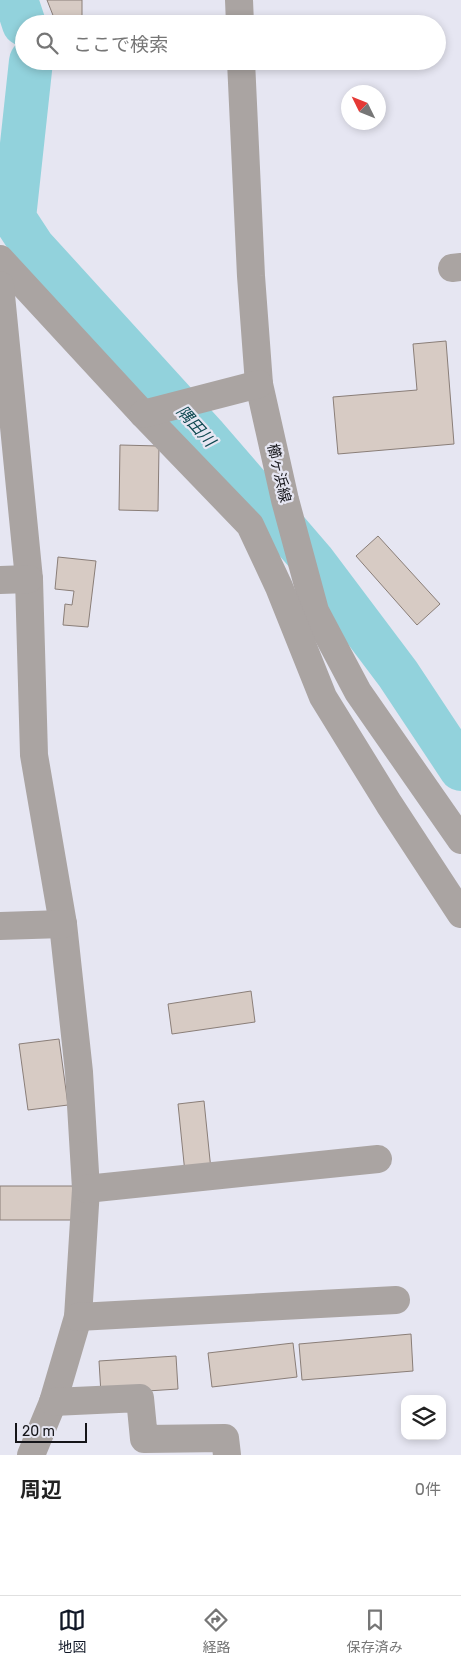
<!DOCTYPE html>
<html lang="ja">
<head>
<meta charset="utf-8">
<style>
	:root { --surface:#fff; --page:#f6f6f6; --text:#222; --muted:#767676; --line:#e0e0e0; --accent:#111827 }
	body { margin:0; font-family:Rubik,"Noto Sans JP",sans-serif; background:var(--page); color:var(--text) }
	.controls { position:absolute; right:15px; bottom:15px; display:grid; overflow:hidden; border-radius:10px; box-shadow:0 2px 8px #0003 }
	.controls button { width:45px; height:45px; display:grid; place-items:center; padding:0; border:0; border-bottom:1px solid var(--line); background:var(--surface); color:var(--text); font:25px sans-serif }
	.compass { position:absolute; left:341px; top:85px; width:45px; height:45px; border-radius:50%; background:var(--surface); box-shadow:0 2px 8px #0003; rotate:313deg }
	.scale { position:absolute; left:15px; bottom:12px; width:72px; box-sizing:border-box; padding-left:5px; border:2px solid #151519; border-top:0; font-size:14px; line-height:18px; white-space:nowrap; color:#151519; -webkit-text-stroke:4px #e6e6f2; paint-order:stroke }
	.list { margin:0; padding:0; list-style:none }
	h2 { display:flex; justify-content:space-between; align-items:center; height:65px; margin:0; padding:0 20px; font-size:21px }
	h2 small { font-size:16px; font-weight:400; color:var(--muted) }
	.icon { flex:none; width:28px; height:28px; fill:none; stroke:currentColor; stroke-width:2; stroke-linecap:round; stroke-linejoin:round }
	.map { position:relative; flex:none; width:461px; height:1455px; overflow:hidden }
	.search { position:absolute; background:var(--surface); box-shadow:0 2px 8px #0003; left:15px; right:15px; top:15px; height:55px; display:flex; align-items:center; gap:12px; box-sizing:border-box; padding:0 18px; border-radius:28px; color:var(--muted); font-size:19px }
	.sheet { height:140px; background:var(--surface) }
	nav { display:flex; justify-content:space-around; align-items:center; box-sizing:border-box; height:70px; border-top:1px solid var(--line); background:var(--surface); font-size:14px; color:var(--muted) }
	nav a { display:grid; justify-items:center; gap:2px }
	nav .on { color:var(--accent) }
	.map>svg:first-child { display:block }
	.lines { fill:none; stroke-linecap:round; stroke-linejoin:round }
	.river { stroke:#92d2dc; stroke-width:44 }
	.building { fill:#d7cbc4; stroke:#8a7e78 }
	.minor { stroke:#aaa4a2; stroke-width:28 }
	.labels { text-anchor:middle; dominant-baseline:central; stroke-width:4.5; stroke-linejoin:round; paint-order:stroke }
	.street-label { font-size:15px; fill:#151519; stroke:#e6e6f2 }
	.water-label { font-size:16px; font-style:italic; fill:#0e4850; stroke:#e6e6f2 }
</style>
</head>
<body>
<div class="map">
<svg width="461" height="1455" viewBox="0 0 461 1455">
	<rect width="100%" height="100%" fill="#e6e6f2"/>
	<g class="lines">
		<g class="river">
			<polyline points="16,0 24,24"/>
			<polyline points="31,61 14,218 33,247 206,437 313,561 398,674 461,769"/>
		</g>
	</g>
	<g class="building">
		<polygon points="47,0 82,0 82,22 56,23"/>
		<polygon points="446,341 454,444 338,454 333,397 417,390 413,344"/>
		<polygon points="120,445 159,446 158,511 119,510"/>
		<polygon points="378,536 440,604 417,625 356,556"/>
		<polygon points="58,557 96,561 88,627 63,625 65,604 72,605 74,591 55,589"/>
		<polygon points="251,991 255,1022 172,1034 168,1004"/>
		<polygon points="59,1039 68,1105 28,1110 19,1044"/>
		<polygon points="204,1101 211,1170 185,1173 178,1104"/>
		<polygon points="0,1186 76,1186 75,1220 0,1220"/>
		<polygon points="411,1334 413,1371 302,1380 299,1344"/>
		<polygon points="293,1343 297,1377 212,1387 208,1353"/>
		<polygon points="176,1356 178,1389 101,1394 99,1361"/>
	</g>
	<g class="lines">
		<g class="minor">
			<polyline points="239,0 240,24"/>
			<polyline points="241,61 251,276 259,384 285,500 315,611 358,692 461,840"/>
			<polyline points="0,259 143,414 250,525 279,587 323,697 389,804 461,914"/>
			<polyline points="452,268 461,267"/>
			<polyline points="0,285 29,579 34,755 63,924 79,1072 86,1189 78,1317 53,1402 31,1455"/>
			<polyline points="143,414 259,384"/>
			<polyline points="0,580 29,579"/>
			<polyline points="0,926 63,924"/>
			<polyline points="86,1189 378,1159"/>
			<polyline points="78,1317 396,1300"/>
			<polyline points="53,1402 140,1398 144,1439 225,1438 227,1455"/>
		</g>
	</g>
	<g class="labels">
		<g class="street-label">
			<text transform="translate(279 473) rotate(77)">櫛ヶ浜線</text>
		</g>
		<g class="water-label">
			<text transform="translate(196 426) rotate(48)">隅田川</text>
		</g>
	</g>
</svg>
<div class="controls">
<button><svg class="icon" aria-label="layers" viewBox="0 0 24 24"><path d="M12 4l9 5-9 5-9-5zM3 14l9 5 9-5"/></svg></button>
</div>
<svg class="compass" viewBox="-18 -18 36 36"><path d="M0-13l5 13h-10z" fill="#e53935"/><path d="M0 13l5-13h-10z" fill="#767676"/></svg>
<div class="scale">20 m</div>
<div class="search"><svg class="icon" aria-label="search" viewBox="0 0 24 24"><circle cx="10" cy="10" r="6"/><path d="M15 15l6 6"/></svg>ここで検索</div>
</div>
<section class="sheet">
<h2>周辺<small>0件</small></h2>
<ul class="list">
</ul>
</section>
<nav>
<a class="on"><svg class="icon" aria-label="map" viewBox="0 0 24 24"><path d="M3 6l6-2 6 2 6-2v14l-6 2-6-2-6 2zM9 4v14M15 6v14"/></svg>地図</a>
<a><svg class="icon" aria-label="directions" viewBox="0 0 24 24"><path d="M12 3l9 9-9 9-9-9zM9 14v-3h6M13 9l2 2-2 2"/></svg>経路</a>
<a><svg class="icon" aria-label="saved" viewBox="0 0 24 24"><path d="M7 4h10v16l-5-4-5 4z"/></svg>保存済み</a>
</nav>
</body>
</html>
